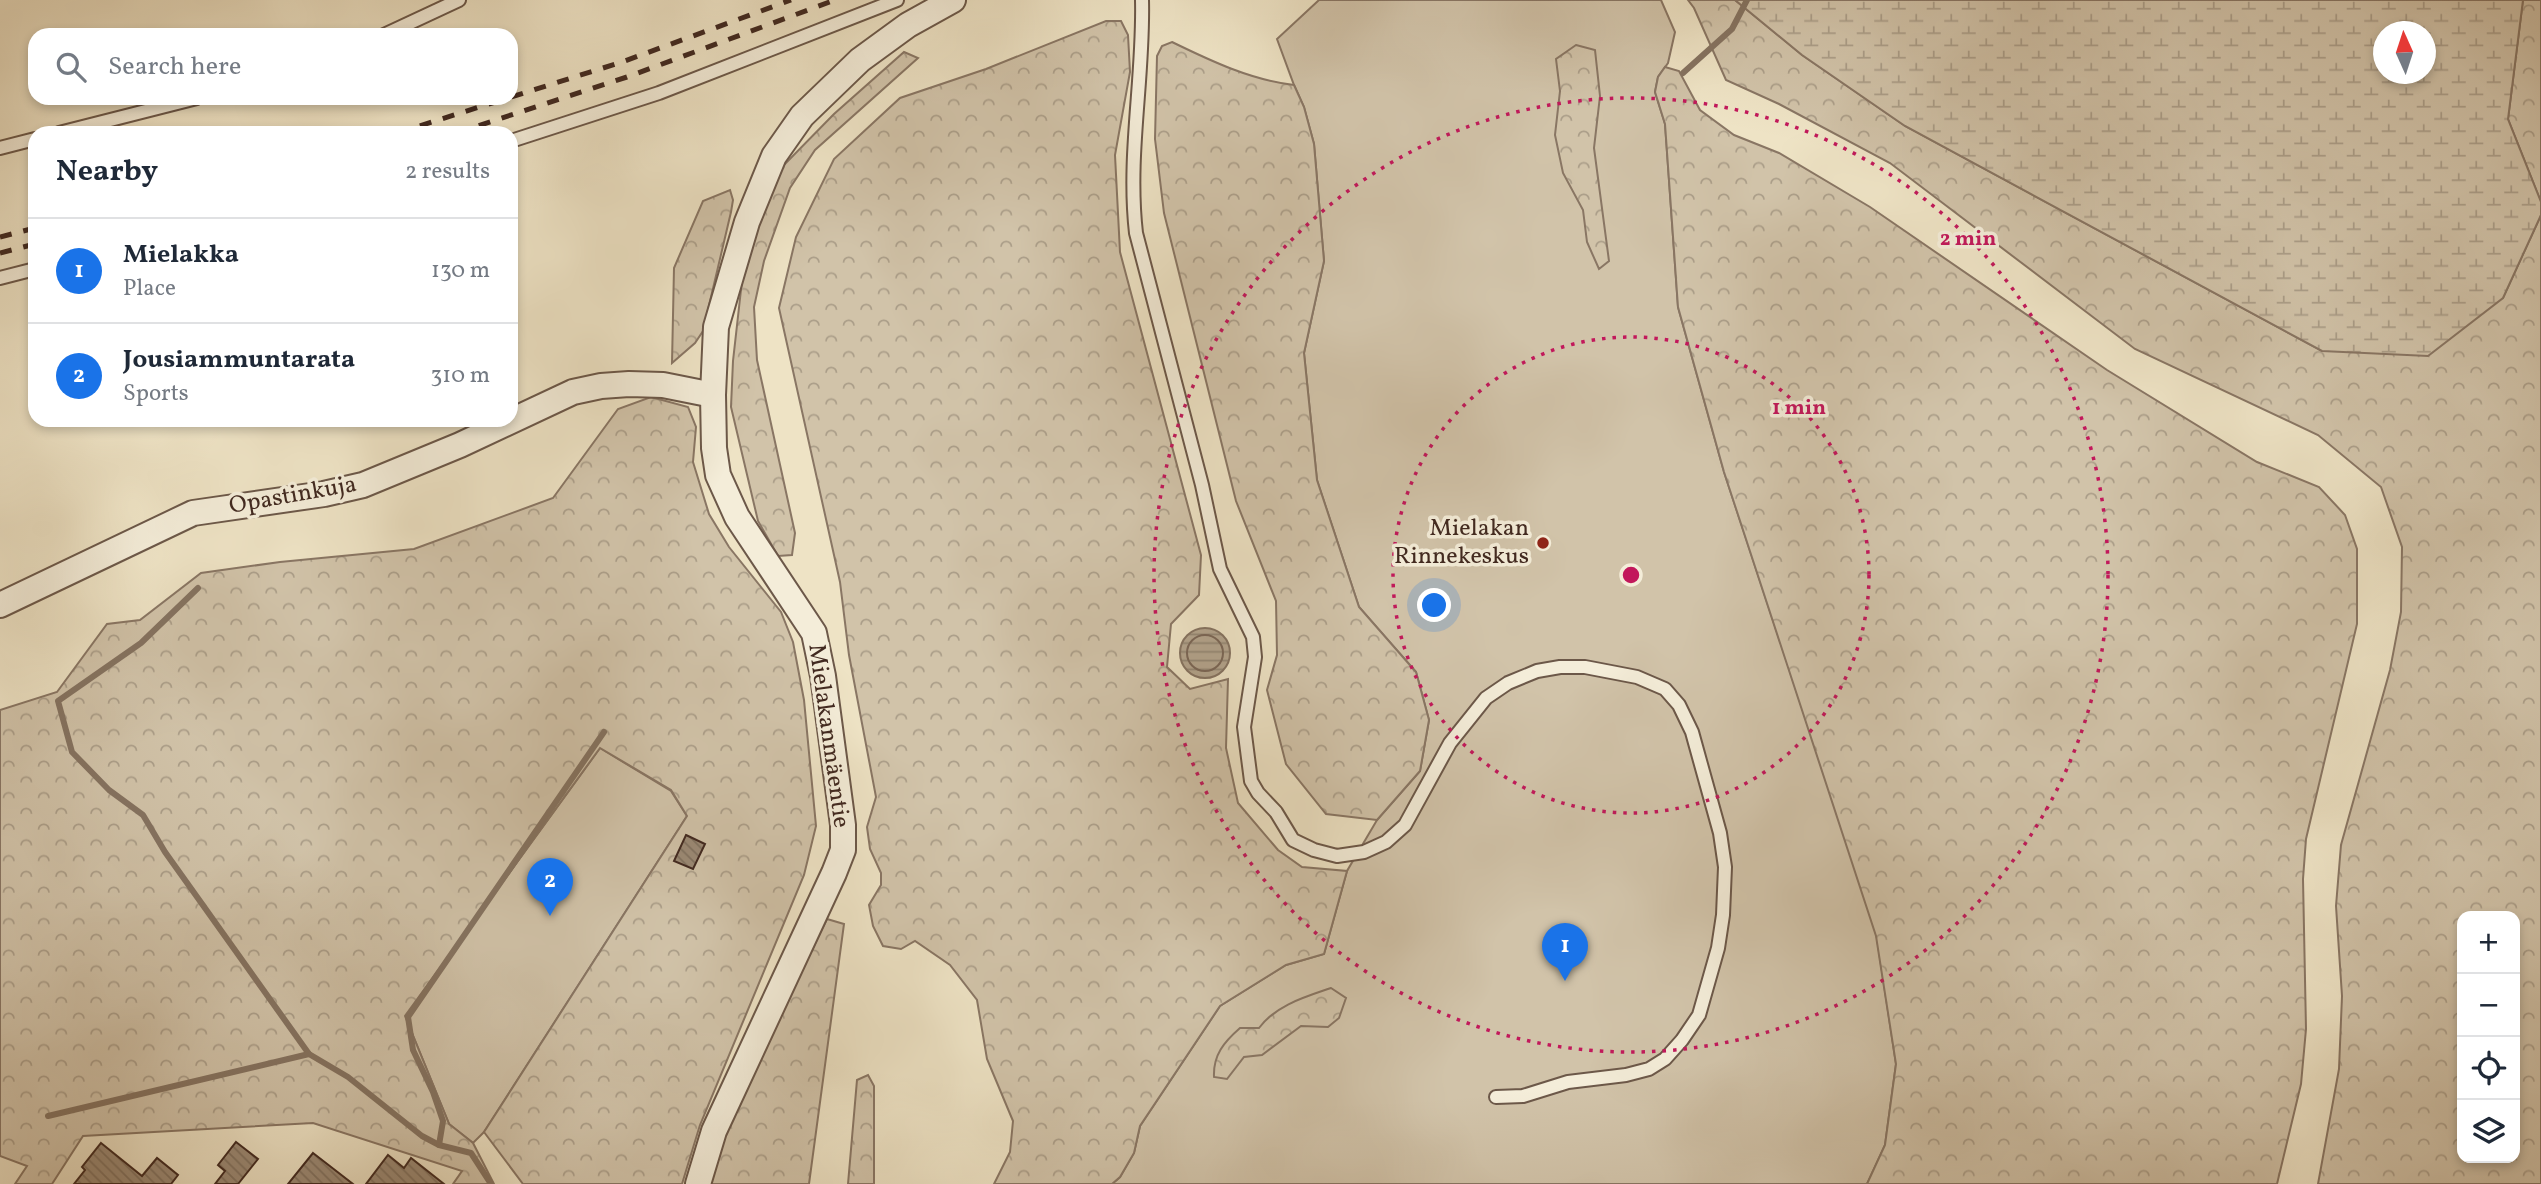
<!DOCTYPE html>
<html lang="en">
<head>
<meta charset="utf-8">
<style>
	:root { --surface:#fff; --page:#f6f6f7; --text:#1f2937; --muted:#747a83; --line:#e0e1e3; --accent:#1a73e8 }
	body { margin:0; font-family:Vollkorn,serif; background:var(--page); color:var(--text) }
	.controls { position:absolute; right:21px; bottom:21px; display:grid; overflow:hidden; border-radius:14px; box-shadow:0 4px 10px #0003 }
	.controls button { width:63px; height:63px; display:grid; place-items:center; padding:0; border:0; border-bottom:2px solid var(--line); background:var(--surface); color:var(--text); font:35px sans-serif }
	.compass { position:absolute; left:2373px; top:21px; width:63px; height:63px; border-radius:50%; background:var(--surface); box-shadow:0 4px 10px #0003; rotate:357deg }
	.you { position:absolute; left:1435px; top:606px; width:24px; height:24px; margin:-18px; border:5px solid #fff; border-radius:50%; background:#1a73e8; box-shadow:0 0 0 10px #1a73e833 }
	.badge { display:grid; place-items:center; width:46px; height:46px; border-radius:50%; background:var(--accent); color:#fff; font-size:23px; font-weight:700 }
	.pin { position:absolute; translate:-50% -58px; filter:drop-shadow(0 2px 4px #0008) }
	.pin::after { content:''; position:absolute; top:37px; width:24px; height:21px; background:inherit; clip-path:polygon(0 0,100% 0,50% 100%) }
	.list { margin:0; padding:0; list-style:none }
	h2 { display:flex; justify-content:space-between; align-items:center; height:91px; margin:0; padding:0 28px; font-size:30px }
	h2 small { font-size:23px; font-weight:400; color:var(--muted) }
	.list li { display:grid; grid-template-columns:46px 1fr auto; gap:21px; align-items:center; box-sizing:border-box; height:105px; padding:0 28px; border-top:2px solid var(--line) }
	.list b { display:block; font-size:26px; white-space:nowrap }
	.list p { margin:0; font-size:23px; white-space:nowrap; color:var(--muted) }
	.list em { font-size:23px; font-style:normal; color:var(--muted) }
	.icon { flex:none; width:38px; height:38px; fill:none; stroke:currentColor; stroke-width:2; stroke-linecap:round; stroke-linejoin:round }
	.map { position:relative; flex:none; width:2541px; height:1184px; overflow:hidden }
	.search { position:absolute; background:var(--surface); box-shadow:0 4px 10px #0003; left:28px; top:28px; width:490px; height:77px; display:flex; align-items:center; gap:18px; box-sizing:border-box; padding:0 24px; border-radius:21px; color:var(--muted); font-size:26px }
	.panel { position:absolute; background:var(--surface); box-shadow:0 4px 10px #0003; left:28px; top:126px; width:490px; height:301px; border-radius:21px }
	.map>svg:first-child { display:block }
	.green { fill:#d1c3a9; stroke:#897664; stroke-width:2 }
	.forest { fill:url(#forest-crowns); stroke:#897664; stroke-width:2; fill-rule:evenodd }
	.wetland { fill:url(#wetland-marsh); stroke:#897664; stroke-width:2; fill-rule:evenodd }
	.water { fill:url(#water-rules); stroke:#857361; stroke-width:2 }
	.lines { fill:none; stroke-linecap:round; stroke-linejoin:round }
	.shore { stroke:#7a6656; stroke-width:2 }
	.stream { stroke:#857361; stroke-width:6 }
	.building { fill:url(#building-back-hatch); stroke:#412920; stroke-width:2 }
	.lane-casing { stroke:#6c5849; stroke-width:16 }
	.street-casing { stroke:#6c5849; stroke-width:28 }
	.lane { stroke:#f4edd9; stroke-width:12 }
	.street { stroke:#f4edd9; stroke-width:24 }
	.rail { stroke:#412920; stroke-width:5; stroke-dasharray:12 12; stroke-linecap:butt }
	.ring { fill:none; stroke:#c2185b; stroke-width:3.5; stroke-dasharray:3.5 7 }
	.poi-dot { fill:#8f2418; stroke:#f4edd9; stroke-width:2.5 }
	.labels { text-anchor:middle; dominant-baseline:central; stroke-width:7; stroke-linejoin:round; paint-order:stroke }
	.street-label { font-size:24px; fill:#412920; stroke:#f4edd9 }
	.poi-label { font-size:24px; fill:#412920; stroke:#f4edd9; text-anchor:end }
	.centre { fill:#c2185b; stroke:#f4edd9; stroke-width:3.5 }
	.ring-label { font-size:21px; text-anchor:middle; font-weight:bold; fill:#c2185b; stroke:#f4edd9; stroke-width:7; stroke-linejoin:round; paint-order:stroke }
</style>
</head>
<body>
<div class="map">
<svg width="2541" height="1184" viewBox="0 0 2541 1184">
	<defs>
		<pattern id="forest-crowns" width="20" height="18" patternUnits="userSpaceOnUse" patternTransform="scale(1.75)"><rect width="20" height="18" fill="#d1c3a9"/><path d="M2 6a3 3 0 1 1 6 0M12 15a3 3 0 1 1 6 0" fill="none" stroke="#ab9e89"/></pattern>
		<pattern id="wetland-marsh" width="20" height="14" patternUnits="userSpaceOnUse" patternTransform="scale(1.75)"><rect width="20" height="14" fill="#d1c3a9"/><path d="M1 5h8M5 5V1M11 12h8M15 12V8" fill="none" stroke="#ab9e89"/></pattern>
		<pattern id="water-rules" width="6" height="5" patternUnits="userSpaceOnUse" patternTransform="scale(1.75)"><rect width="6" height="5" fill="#b3a48d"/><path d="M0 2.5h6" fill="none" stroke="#938673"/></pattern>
		<pattern id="building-back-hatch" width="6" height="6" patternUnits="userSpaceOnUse" patternTransform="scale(1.75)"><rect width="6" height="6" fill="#9b8a76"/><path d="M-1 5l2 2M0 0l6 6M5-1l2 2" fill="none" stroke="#807160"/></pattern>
	</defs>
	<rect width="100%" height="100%" fill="#eee3c5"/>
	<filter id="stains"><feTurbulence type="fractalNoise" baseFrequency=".00286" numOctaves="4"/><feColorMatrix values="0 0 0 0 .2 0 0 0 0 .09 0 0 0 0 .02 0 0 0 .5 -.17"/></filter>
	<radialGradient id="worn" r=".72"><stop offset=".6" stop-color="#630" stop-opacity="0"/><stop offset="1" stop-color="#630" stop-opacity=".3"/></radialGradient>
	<g class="green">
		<polygon points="1319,0 1661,0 1675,32 1668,63 1658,77 1655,92 1665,124 1678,307 1724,472 1876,932 1896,1064 1885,1145 1867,1184 1112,1184 1120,1177 1134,1153 1140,1126 1220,1006 1286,965 1324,954 1347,871 1377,820 1420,771 1429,720 1416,672 1359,607 1317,480 1304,353 1324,261 1314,144 1304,107 1294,85 1277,39"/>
		<polygon points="600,748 671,791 687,816 484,1132 473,1143 449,1124 405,1016"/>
	</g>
	<g class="forest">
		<path d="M1688,0H1735L1802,55L1905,126L2322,351L2503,298L2541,215V1184H2318L2339,1069L2342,996L2336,906L2341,845L2390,670L2401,612L2402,547L2381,487L2318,435L2135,349L1890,163L1779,104L1726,80L1694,8ZM2462,916H2515V1158H2462Z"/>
		<polygon points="2523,0 2541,0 2541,202 2508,119"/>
		<polygon points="1106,21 1121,21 1128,35 1130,72 1115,155 1120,252 1201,555 1199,595 1171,624 1167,667 1190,689 1228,679 1226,748 1238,803 1278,850 1302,867 1347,871 1324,954 1286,965 1220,1006 1140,1126 1134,1153 1120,1177 1112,1184 994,1184 1010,1152 1013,1121 987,1059 977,1000 950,965 915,941 901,949 883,946 873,926 869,905 881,885 881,873 870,849 867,827 876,797 849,655 840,582 779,308 796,237 834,159 900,98 986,69"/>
		<path d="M1172,42C1211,61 1251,80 1294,85L1304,107L1314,144L1324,261L1304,353L1317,480L1359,607L1416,672L1429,720L1420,771L1377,820L1326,814L1286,764L1267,690L1277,655L1276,601L1236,501L1164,213L1155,139L1157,56L1162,46Z"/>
		<polygon points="1576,45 1595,50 1600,96 1594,148 1609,261 1599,269 1587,242 1583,210 1563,173 1555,135 1560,91 1556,59"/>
		<polygon points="904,52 918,58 815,150 790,188 764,261 754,307 757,360 795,533 792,555 778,556 758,521 731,407 733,361 744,263 780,169 834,114"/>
		<polygon points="1665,67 1679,71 1700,110 1734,135 1779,153 1870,207 2107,370 2257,462 2319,487 2345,515 2357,549 2357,624 2306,839 2303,879 2306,1029 2301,1084 2277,1184 1867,1184 1885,1145 1896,1064 1876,936 1724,472 1678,307 1665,124 1655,92 1658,77"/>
		<polygon points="730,190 733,200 731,212 703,331 695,343 672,363 674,268 703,201"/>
		<polygon points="651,397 688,407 696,427 693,462 709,514 729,547 781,612 793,642 804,700 816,826 804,875 700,1125 682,1184 523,1184 484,1132 687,816 671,790 600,748 405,1016 449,1124 473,1143 494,1184 453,1184 462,1171 313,1123 83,1136 52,1184 15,1184 27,1166 0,1156 0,710 57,692 107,624 140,620 201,573 280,562 414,549 553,498 618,409"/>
		<polygon points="827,919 844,924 809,1184 704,1184 711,1158"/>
		<path d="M1331,988L1346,998L1339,1018L1328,1027L1301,1026L1262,1055L1244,1057L1227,1079L1214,1077C1213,1055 1224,1042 1240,1028H1259C1276,1005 1305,997 1331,988Z"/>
		<polygon points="868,1075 874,1086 874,1184 848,1184 857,1080"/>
	</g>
	<path class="wetland" d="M1735,0H2523L2508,119L2541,202V215L2503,298L2428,356L2322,351L1905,126L1802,55ZM2384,32H2426V74H2384Z"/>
	<circle class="water" cx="1205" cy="653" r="25"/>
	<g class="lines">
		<circle class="shore" cx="1205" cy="653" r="18"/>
		<g class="stream">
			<polyline points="1683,73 1732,29 1747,0"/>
			<polyline points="198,588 141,643 58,701 72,752 109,790 143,815 165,852 309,1054"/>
			<polyline points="48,1116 309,1054 348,1077 422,1136 439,1145 471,1153 491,1184"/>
			<polyline points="439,1145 443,1121 433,1092 413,1050 408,1017 604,732"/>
		</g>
	</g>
	<g class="building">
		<polygon points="686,835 705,844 693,869 674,861"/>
		<polygon points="236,1142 258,1159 238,1184 215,1184 225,1171 218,1165"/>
		<polygon points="101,1143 142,1176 157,1158 178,1175 171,1184 74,1184 85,1170 82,1167"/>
		<polygon points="313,1153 353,1184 288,1184"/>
		<polygon points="388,1155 404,1168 411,1158 444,1184 366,1184"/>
	</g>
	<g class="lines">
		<g class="lane-casing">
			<g id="lane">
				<path d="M1142,0C1144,78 1127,155 1136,233L1202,485L1220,569L1253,637L1255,657L1244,727L1251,781L1258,793L1276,812L1293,840L1314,850L1337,856L1364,852L1386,842L1405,825L1450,743L1486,698L1508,683L1537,671L1560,667H1585L1637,677L1665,689L1679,705L1692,732L1720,833L1725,867L1723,915L1718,948L1699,1015L1682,1040L1665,1059L1649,1069L1626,1075L1568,1082L1523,1096L1496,1097"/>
				<polyline points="384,35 459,0"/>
				<polyline points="59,133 197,98"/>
				<polyline points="511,141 659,93 897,0"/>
				<polyline points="0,148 35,139"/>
				<polyline points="0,278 35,269"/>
			</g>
		</g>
		<g class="street-casing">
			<g id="street">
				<polyline points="0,605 193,513 324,494 363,485 460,445 573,392 601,386 629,384 663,385 713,395"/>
				<polyline points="698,1184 714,1131 834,873 843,850 843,825 823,676 814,633 737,517 718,475 714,448 713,395 716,327 747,222 774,156 802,116 860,60 908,25 953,0"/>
			</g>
		</g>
		<use href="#lane" class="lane"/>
		<use href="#street" class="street"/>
		<g class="rail">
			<polyline points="397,133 622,62 791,0"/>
			<polyline points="456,133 627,77 835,0"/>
			<polyline points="0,237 35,228"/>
			<polyline points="0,253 35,244"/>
		</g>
	</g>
	<g class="ring">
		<circle cx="1631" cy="575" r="238"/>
		<circle cx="1631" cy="575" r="477"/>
	</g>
	<circle class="poi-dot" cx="1543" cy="543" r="7"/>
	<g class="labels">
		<g class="street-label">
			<text transform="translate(293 496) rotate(-10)">Opastinkuja</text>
			<text transform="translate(828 736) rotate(82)">Mielakanmäentie</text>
		</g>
		<g class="poi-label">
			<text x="1529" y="529">Mielakan<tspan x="1529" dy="28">Rinnekeskus</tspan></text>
		</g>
	</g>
	<circle cx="1631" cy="575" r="10" class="centre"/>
	<g class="ring-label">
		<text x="1968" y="245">2 min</text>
		<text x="1799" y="414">1 min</text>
	</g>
	<rect width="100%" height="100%" filter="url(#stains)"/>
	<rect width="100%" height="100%" fill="url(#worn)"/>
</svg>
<div class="controls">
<button>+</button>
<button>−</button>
<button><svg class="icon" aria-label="locate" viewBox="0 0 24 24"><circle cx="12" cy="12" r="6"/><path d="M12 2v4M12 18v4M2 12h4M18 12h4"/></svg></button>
<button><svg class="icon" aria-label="layers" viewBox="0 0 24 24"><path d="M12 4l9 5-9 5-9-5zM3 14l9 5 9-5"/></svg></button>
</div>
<svg class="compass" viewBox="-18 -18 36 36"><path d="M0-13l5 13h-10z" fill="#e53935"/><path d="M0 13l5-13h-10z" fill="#747a83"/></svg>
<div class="you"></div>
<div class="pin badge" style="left:1565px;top:981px">1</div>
<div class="pin badge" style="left:550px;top:916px">2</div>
<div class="search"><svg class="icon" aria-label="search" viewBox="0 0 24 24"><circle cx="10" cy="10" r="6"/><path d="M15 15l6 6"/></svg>Search here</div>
<section class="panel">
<h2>Nearby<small>2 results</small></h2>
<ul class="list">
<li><span class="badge">1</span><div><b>Mielakka</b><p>Place</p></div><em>130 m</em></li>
<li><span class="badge">2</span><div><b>Jousiammuntarata</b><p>Sports</p></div><em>310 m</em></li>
</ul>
</section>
</div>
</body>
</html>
